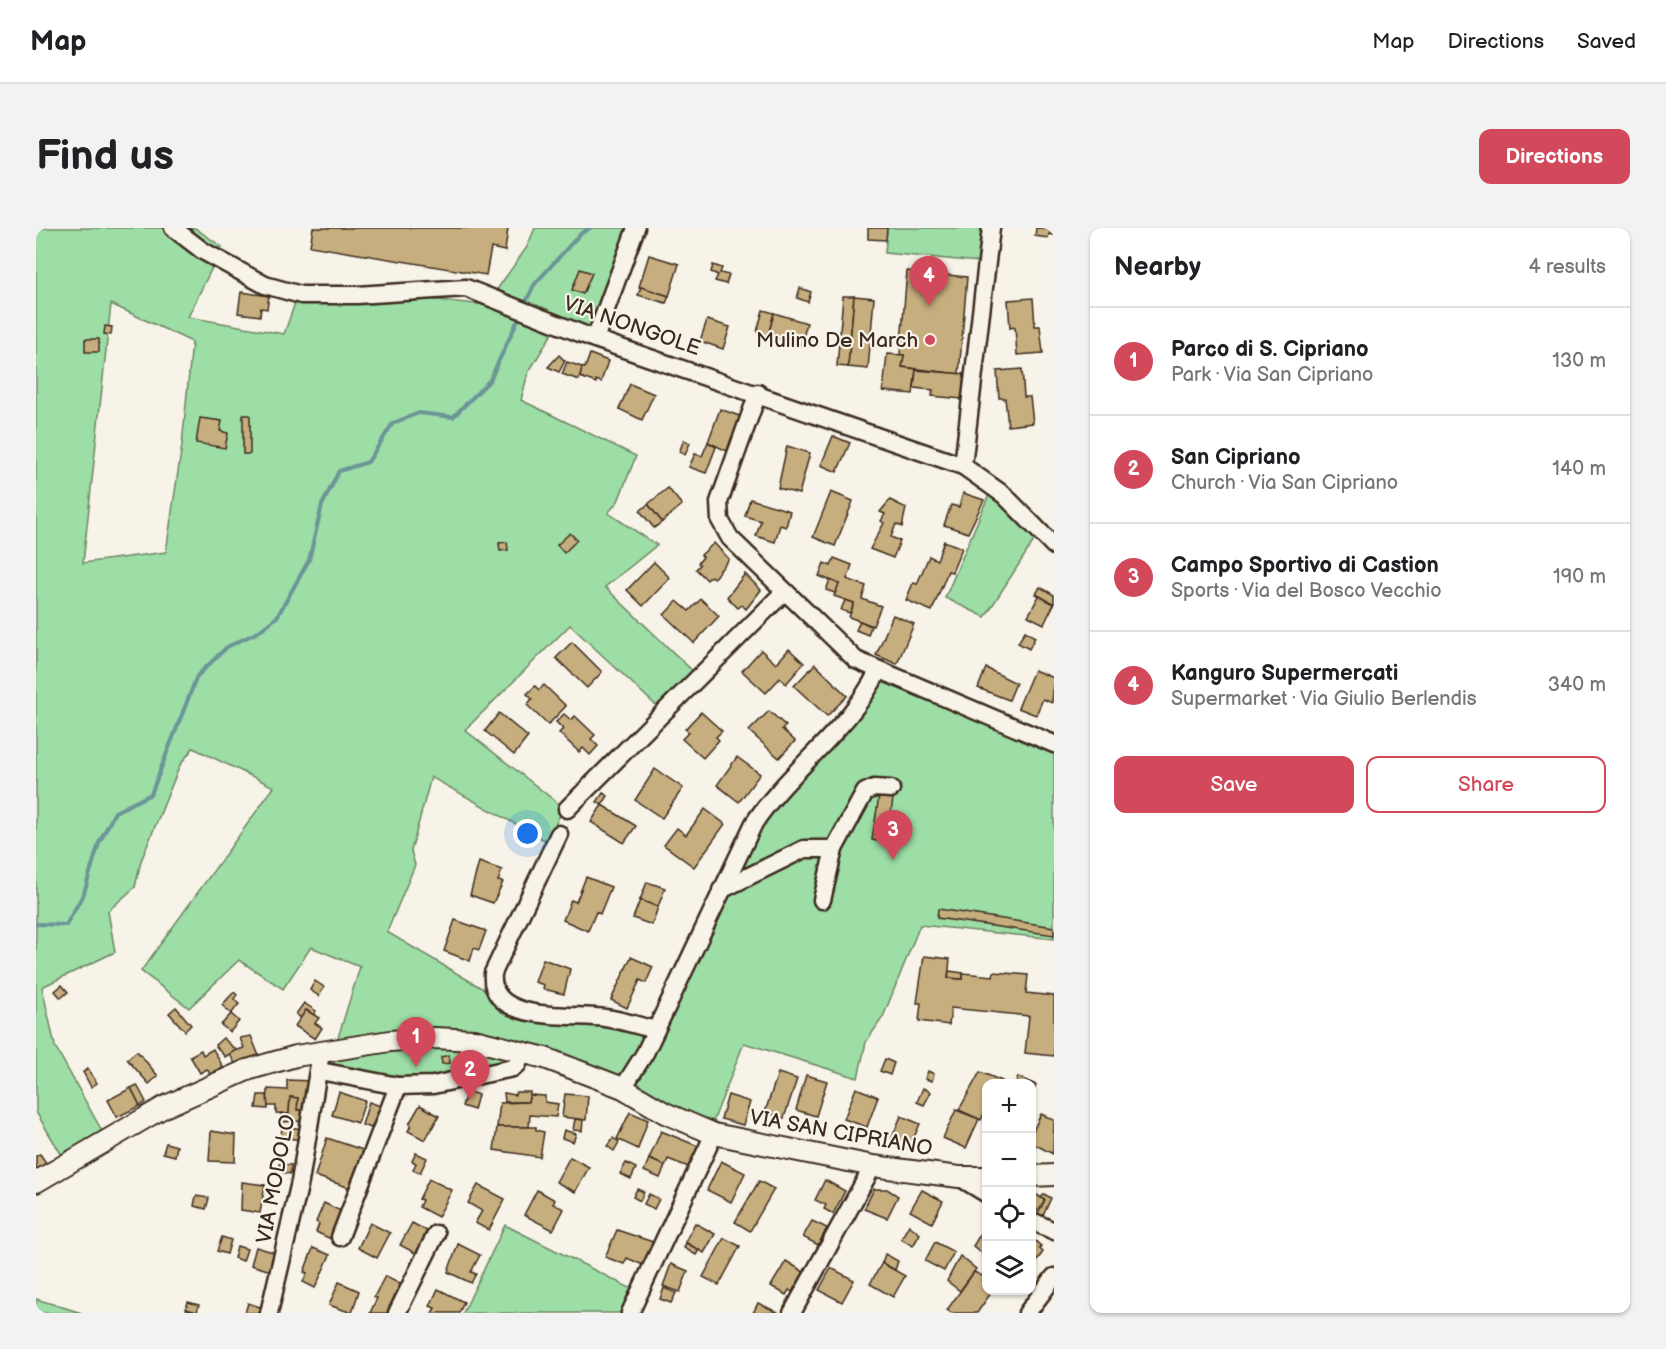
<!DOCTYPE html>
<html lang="en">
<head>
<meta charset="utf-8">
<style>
	:root { --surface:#fff; --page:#f2f2f2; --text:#202124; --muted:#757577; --line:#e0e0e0; --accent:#d1495b }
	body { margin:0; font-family:"Balsamiq Sans",sans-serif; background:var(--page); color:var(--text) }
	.controls { position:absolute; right:18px; bottom:18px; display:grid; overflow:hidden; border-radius:12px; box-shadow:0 2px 4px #0004 }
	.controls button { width:54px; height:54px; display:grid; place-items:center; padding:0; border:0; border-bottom:2px solid var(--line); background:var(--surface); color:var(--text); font:30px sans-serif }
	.you { position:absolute; left:492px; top:606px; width:21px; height:21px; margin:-15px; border:4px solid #fff; border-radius:50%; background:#1a73e8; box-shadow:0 0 0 9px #1a73e833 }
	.badge { display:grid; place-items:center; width:39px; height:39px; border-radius:50%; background:var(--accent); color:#fff; font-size:20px; font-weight:700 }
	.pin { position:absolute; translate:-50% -50px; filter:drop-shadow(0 2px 3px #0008) }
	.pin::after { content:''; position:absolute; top:32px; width:21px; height:18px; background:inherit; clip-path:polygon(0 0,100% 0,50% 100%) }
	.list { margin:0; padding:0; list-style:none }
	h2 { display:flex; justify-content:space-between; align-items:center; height:78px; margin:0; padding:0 24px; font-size:26px }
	h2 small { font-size:20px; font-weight:400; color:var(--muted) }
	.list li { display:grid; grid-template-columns:39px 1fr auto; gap:18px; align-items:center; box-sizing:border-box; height:108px; padding:0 24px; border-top:2px solid var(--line) }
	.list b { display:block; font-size:22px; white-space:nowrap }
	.list p { margin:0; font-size:20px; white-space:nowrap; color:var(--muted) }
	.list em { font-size:20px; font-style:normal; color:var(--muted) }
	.actions { display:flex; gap:12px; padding:18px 24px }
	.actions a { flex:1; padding:14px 0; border:2px solid var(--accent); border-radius:12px; text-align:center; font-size:21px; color:var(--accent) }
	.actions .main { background:var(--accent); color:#fff }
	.icon { flex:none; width:33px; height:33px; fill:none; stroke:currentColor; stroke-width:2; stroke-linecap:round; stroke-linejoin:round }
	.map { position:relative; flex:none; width:1018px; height:1085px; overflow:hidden; border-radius:12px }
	header { display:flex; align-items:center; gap:36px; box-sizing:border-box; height:84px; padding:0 30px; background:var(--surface); border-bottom:2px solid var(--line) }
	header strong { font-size:28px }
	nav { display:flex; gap:33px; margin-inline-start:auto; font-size:21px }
	.intro { display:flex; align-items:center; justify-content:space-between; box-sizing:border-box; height:144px; padding:0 36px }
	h1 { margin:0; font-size:42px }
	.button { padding:15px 27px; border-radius:12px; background:var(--accent); color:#fff; font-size:21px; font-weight:700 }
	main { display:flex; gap:36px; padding:0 36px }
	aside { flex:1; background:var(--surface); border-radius:12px; box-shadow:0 2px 4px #0004 }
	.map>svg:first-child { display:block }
	.green { fill:#9ddda6; stroke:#6c8462; stroke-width:1.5; fill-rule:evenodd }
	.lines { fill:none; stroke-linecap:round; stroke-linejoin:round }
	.stream { stroke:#6c9597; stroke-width:4 }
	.building { fill:#c7ae7e; stroke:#3b2a1e; stroke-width:1.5 }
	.minor-casing { stroke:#3b2a1e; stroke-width:21 }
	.major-casing { stroke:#3b2a1e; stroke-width:24 }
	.minor { stroke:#f7f3e8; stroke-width:16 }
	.major { stroke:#f7f3e8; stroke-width:20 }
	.poi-dot { fill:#d1495b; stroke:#f7f3e8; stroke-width:2 }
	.labels { text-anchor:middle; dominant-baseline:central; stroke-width:4.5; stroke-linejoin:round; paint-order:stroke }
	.street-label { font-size:21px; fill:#3b2a1e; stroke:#f7f3e8 }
	.poi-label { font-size:21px; fill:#3b2a1e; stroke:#f7f3e8; text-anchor:end }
</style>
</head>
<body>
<header>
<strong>Map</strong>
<nav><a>Map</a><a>Directions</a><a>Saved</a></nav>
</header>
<div class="intro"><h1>Find us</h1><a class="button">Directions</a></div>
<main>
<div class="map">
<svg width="1018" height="1085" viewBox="0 0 1018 1085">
	<rect width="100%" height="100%" fill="#f7f3e8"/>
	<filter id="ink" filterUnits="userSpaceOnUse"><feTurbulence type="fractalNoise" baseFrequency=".0167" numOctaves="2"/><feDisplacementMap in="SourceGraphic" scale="12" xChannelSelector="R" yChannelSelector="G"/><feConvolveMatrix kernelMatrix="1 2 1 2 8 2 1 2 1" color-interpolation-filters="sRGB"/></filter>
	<g filter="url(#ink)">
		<g class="green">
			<path d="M0,0H159L186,19L152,89L248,106L265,58L450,77L491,19L499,0H593L556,107L523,94L492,145L485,172L600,228L582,273L572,285L621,317L569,359L665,451L628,485L534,397L429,502L528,580L510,613L395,549L375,623L379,637L351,704L459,768L489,782L618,802L717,594L847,450L1018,512V711L884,697L847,789L830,814L822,850L708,815L671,909L515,840L477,831L476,835L376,852L304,841L295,832L324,739L275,719L247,761L203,732L153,780L105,743L238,559L157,520L144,537L105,633L99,659L72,683L79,724L6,759L19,818L72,914L31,936L0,884ZM75,76L156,114L146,217L130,324L47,335Z"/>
			<polygon points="851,0 953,0 953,35 849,25"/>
			<polygon points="957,257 1001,308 949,389 909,370"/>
			<polygon points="469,997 600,1063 588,1085 427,1085"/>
			<polygon points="0,1071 46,1085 0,1085"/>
		</g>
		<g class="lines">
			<g class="stream">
				<polyline points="488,78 498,57 544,6 554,0"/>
				<polyline points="0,696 30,697 48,665 63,615 79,584 115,566 161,448 191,419 222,404 241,389 273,332 286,277 303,243 332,234 357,195 383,185 417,189 454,152 485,85"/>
			</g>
		</g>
		<g class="building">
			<polygon points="277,0 472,0 469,23 455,20 450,47 274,18"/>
			<polygon points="832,0 851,0 850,12 832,11"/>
			<polygon points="1000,0 1018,0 1018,7 1013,6 1012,10 999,8"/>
			<polygon points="613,27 643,36 633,68 603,59"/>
			<polygon points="677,37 686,40 684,45 693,47 690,56 679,53 682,47 675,44"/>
			<polygon points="544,41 556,45 547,66 536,62"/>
			<polygon points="871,43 931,49 923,146 866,139 868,127 864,127"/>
			<polygon points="605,59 633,68 630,75 602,67"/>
			<polygon points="764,60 775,64 772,74 761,70"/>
			<polygon points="205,64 233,68 231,81 225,80 224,88 202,85"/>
			<polygon points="807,68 818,68 812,139 801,138"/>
			<polygon points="818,68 838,70 832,141 812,139"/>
			<polygon points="997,70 999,98 1004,98 1007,125 981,127 979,99 974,100 972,72"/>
			<polygon points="727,82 738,85 732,108 721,104"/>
			<polygon points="738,85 771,95 765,117 732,108"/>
			<polygon points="671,92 694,99 687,121 664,113"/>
			<polygon points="69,98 76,99 75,107 68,106"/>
			<rect x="49" y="111" width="14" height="13"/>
			<polygon points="554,126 572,133 565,154 560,152 560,155 544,149 546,139 549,140"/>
			<polygon points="851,126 868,127 866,139 880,141 877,166 847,163"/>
			<polygon points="523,127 529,133 523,144 512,139"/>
			<polygon points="531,134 546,139 543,152 526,146"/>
			<polygon points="986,141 988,169 994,169 997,195 972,198 969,170 963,170 961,143"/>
			<polygon points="880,142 928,146 926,171 896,168 897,162 878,160"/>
			<polygon points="594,156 618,166 606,192 583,181"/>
			<polygon points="684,181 709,190 701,210 696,208 691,223 672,214"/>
			<rect x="207" y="187" width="7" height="39"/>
			<polygon points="164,190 186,193 184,203 192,205 189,220 160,215"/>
			<polygon points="797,208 814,215 801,244 785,237"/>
			<polygon points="648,212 654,215 649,227 643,224"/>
			<polygon points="672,214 680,219 670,245 653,239 659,226 666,228"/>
			<polygon points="751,218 774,225 763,266 742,260"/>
			<polygon points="632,260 646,277 626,294 612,276"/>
			<polygon points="795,264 817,273 799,318 777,309"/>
			<polygon points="927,265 948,272 932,305 908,297 915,277 923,279"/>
			<polygon points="714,271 754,283 750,299 744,297 739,314 720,308 725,293 709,288"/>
			<polygon points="854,272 870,280 866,299 860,296 855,309 864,313 857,330 834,321 848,295 845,293 849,286 844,284"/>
			<polygon points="612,276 626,294 618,300 604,283"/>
			<polygon points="534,305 541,312 528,325 521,317"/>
			<polygon points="908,313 926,320 916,344 912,343 896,383 870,372 877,355 881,356 893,328 901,332"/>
			<polygon points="471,314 472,322 464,323 463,315"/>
			<polygon points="678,315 693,331 678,350 675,348 671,352 660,341 664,337 662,335 667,329 665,327"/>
			<polygon points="798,330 816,337 811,351 830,358 826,371 845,378 837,398 813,389 818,375 798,368 803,356 783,348 788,335 795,338"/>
			<polygon points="618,334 634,350 607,378 591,362"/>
			<polygon points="709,346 725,362 710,381 706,377 702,380 691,369"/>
			<polygon points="794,352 803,356 799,365 790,362"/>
			<polygon points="1004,359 1018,367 1018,376 1000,366"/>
			<polygon points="1003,368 1018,376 1008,396 992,388"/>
			<polygon points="665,371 683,388 658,415 628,387 641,373 653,383"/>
			<polygon points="809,372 818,375 814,385 805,382"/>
			<polygon points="857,387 878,396 861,436 840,427"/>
			<polygon points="824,393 835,398 832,407 820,402"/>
			<polygon points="989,403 999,409 993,421 982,415"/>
			<polygon points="536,414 566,444 551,460 520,430"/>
			<polygon points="753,421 768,435 750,456 744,450 730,465 706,443 725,422 740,436"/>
			<polygon points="779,436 811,468 791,488 758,458"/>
			<polygon points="950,440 980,455 973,472 942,460"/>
			<polygon points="998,442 1018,450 1016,475 1007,471 1000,487 982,480"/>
			<polygon points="508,457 530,478 512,497 491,477 496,471 491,466 499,458 503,462"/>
			<polygon points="733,483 750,498 746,501 759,513 743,530 713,503"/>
			<polygon points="665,484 686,503 680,509 683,512 667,530 646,511 653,504 649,501"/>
			<polygon points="463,485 492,509 478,527 449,503"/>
			<polygon points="528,486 535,492 539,488 559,507 555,511 562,518 554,527 547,520 543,524 523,505 527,501 520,494"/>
			<polygon points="701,529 724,546 703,574 681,557"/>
			<polygon points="619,541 647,560 626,590 599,572"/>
			<polygon points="567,565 572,568 566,577 561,574"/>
			<polygon points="843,568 857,570 851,615 836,612"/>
			<polygon points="566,577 600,598 588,615 555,594"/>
			<polygon points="669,581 689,596 658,639 628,617 641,600 650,607"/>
			<polygon points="443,634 466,642 462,653 467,654 457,675 434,667"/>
			<polygon points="550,649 575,659 564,686 560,684 552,703 527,692 535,672 540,674"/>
			<polygon points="611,654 629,660 622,679 604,672"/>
			<polygon points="604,672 622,679 616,697 597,690"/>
			<polygon points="902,681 1018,699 1018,707 901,690"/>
			<polygon points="419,692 450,703 443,722 438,720 434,733 408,723"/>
			<polygon points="888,728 914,731 912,750 927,751 927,745 957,748 958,744 992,747 990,765 1018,768 1018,828 989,825 993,788 915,780 913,797 883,793 885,775 881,775"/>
			<polygon points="595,729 617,739 610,755 604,752 591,780 575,772"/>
			<polygon points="507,731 534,741 528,766 507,761 508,757 499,754"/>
			<polygon points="913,743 927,745 927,751 912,750"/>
			<polygon points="279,753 288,759 283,768 274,762"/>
			<polygon points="26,757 32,764 25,770 19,763"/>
			<polygon points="198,764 201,767 198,771 203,776 195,786 186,777"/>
			<polygon points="268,775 280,783 278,787 270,782 265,790 260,786"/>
			<polygon points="140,779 155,797 149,803 133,785"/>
			<polygon points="270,782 283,790 279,795 286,800 279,811 259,798"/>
			<polygon points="195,786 203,793 194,804 185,797"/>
			<polygon points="215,808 225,833 201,839 193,825 208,820 204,810"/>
			<polygon points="187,810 200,822 189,829 179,817"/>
			<polygon points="177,821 187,839 174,846 171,841 164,845 154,828 165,822 167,827"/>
			<polygon points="101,823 122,848 113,856 91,831"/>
			<polygon points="413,827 414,835 406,836 405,829"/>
			<polygon points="849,831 858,835 854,847 844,843"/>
			<polygon points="52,841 61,855 55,859 47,844"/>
			<polygon points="892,843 898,846 896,853 889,851"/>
			<polygon points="944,844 966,853 965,856 951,856 951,880 945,892 923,882"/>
			<polygon points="742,845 761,851 748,890 729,884"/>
			<polygon points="770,847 791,853 780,888 760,882"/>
			<polygon points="982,849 1000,857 996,867 996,856 980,856"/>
			<polygon points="251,852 277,853 275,883 261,882 262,870 254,869 253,886 240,885 240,878 231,878 232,861 251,862"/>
			<polygon points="101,857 110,874 104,878 95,860"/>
			<polygon points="95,860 104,878 81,889 72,872"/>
			<polygon points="820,860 842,869 831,899 808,891"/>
			<polygon points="887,860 895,864 888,877 881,874"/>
			<polygon points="431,863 442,867 438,882 426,878"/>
			<polygon points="303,864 329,873 322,895 296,887"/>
			<polygon points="480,864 494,864 492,874 469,874 468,865 479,867"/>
			<polygon points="529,866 552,868 550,892 526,889"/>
			<polygon points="222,867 231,867 232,881 220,880"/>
			<polygon points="494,867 509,868 509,874 522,876 520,889 494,887 493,899 461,899 464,875 492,874"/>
			<polygon points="692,867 714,874 707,897 685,891"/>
			<polygon points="254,869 262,870 261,882 275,883 273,893 245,894 245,885 253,886"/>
			<polygon points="333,874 347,879 339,901 326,897"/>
			<polygon points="384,877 403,888 389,912 372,903 375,897 373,896"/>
			<polygon points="920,882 943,891 930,920 907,910"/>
			<polygon points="594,884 612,892 602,921 581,911"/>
			<polygon points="1005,886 1018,892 1017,926 996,915 996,905"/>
			<polygon points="865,888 884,896 873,920 855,912"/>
			<polygon points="539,891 547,892 546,903 537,902"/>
			<polygon points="246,898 266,901 264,912 245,909"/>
			<polygon points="461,899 500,899 500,902 508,904 504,929 458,922"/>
			<polygon points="528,902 540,906 537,914 526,910"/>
			<polygon points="175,903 200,907 199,934 173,933"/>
			<polygon points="625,903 664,919 655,940 632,931 629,938 613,931"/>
			<polygon points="291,910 330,923 317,961 279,948"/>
			<polygon points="577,910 583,914 578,923 571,918"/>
			<polygon points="130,915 141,918 139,928 127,925"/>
			<polygon points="380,925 391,930 384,945 377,942 380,935 376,933"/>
			<polygon points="4,926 13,939 0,947 0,928"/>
			<polygon points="534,929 553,939 539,964 520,954"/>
			<polygon points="613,931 629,938 624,950 608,943"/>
			<polygon points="685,933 709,945 695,974 671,962"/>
			<polygon points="590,935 600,940 595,951 584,946"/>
			<polygon points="243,936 255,937 254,946 242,944"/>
			<polygon points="393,951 416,962 402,989 383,979 386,972 383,971"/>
			<polygon points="789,952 809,963 797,986 788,981 790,977 779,972"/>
			<polygon points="723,953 738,961 714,1003 699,994"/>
			<polygon points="206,954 229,957 224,985 205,982"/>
			<polygon points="442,957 469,971 453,1002 439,995 446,983 432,975"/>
			<polygon points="601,961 608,964 604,973 597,969"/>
			<polygon points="838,961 851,961 862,968 851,990 828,981"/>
			<polygon points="501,962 519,972 517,976 528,981 517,1002 488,987"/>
			<polygon points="886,962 907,973 896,995 874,983"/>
			<polygon points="996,964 1009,972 1003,983 997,979 996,982"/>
			<polygon points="613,966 623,971 618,981 608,976"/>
			<polygon points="1008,966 1015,970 1006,990 996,985 996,982 997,979 1003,983 1009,972 1005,970"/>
			<polygon points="160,968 173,970 170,981 158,978"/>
			<polygon points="288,975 309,985 297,1012 280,1004 283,996 280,994"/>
			<polygon points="776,993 791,1000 782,1017 767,1009"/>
			<polygon points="334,995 354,1005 341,1030 322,1020"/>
			<polygon points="376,995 395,1005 383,1027 364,1017"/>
			<polygon points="659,995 679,1006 668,1025 649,1014"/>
			<polygon points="951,995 951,1029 937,1018"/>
			<polygon points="873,997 884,1006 877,1018 865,1011"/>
			<polygon points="581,1002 617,1014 607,1037 591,1030 588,1036 569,1029"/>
			<polygon points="186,1009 195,1012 191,1026 181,1023"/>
			<polygon points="688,1010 704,1018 683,1057 667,1049"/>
			<polygon points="996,1010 1005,1018 1003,1020 1007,1024 996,1039"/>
			<polygon points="899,1014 918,1024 908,1043 889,1033"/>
			<polygon points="650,1015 663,1022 660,1027 648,1020"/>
			<polygon points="422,1016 444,1027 435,1044 440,1046 435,1055 412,1044"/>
			<polygon points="201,1018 211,1021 207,1033 198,1030"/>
			<polygon points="220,1019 240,1025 235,1043 215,1037"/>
			<polygon points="277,1020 294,1027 279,1060 267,1054 271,1045 268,1044"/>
			<polygon points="849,1026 862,1033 859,1042 846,1035"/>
			<polygon points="924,1028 940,1041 924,1063 911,1053"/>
			<polygon points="750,1033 768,1044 756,1064 753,1062 750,1067 735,1058"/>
			<polygon points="846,1035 869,1048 857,1069 834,1056"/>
			<polygon points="635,1036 652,1043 644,1064 627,1058"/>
			<polygon points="795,1040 818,1052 806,1074 783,1062"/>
			<polygon points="938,1044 951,1050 951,1062 957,1062 941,1085 916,1085 911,1082"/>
			<polygon points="349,1048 366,1057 352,1085 334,1085 341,1070 338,1069"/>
			<polygon points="303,1054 323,1063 316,1085 293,1077"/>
			<polygon points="628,1060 640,1065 635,1075 624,1071"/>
			<polygon points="402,1061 428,1074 423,1085 396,1085 399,1080 394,1078"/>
			<polygon points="152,1074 163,1077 161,1084 150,1081"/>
			<polygon points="212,1075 227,1080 225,1085 209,1085"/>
			<polygon points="722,1075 743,1085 717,1085"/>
		</g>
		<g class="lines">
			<g class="minor-casing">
				<g id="minor">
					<polyline points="137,0 167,23 229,57 265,67 321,67 430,60 559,111 927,238 968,267 1018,318"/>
					<polyline points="559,111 600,0"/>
					<polyline points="722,165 683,274 684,292 694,310 820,432 1018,516"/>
					<polyline points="927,238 955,0"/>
					<polyline points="531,581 748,364"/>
					<path d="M523,606L457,745C452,797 537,785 569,790C586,792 603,798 619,802"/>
					<polyline points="798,621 829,564 838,560 855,561"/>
					<polyline points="685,662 768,621 798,621 786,672"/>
					<polyline points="284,843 362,858 397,857 477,840 482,836 485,823"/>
					<path d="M587,860L609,825L718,595C753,542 815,500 842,443"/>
					<polyline points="923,949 951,966"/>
					<polyline points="996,993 1018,1003"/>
					<polyline points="304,1009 362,858"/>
					<polyline points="233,1085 264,954 285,824"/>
					<polyline points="361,1085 400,1006"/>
					<polyline points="594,1085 678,906"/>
					<polyline points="756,1085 837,938"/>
					<polyline points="991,1085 1018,1049"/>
				</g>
			</g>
			<g class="major-casing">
				<g id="major">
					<polyline points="996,948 1018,947"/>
					<polyline points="0,954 128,879 211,842 260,828 354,813 399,810 438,812 509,830 587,860 629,885 678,906 837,938 923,949 951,949"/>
				</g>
			</g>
			<use href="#minor" class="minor"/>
			<use href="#major" class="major"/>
		</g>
	</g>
	<circle class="poi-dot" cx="894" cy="112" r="6"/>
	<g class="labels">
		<g class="street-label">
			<text transform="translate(596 98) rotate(19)">VIA NONGOLE</text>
			<text transform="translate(805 905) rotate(10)">VIA SAN CIPRIANO</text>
			<text transform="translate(240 951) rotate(-79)">VIA MODOLO</text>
		</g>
		<g class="poi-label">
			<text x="882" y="112">Mulino De March</text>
		</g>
	</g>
</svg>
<div class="controls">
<button>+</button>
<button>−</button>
<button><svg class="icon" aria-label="locate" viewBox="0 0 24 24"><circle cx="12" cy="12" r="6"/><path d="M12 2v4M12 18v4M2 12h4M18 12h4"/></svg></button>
<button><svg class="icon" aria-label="layers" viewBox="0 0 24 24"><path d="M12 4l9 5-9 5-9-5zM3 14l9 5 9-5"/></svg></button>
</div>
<div class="you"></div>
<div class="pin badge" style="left:380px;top:839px">1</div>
<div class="pin badge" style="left:434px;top:872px">2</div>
<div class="pin badge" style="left:857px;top:632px">3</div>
<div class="pin badge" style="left:893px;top:78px">4</div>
</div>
<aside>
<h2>Nearby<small>4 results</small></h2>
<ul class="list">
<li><span class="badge">1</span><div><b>Parco di S. Cipriano</b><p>Park · Via San Cipriano</p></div><em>130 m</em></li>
<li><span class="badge">2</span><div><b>San Cipriano</b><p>Church · Via San Cipriano</p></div><em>140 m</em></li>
<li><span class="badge">3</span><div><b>Campo Sportivo di Castion</b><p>Sports · Via del Bosco Vecchio</p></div><em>190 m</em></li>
<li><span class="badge">4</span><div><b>Kanguro Supermercati</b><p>Supermarket · Via Giulio Berlendis</p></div><em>340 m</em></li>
</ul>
<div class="actions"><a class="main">Save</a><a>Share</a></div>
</aside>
</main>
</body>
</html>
